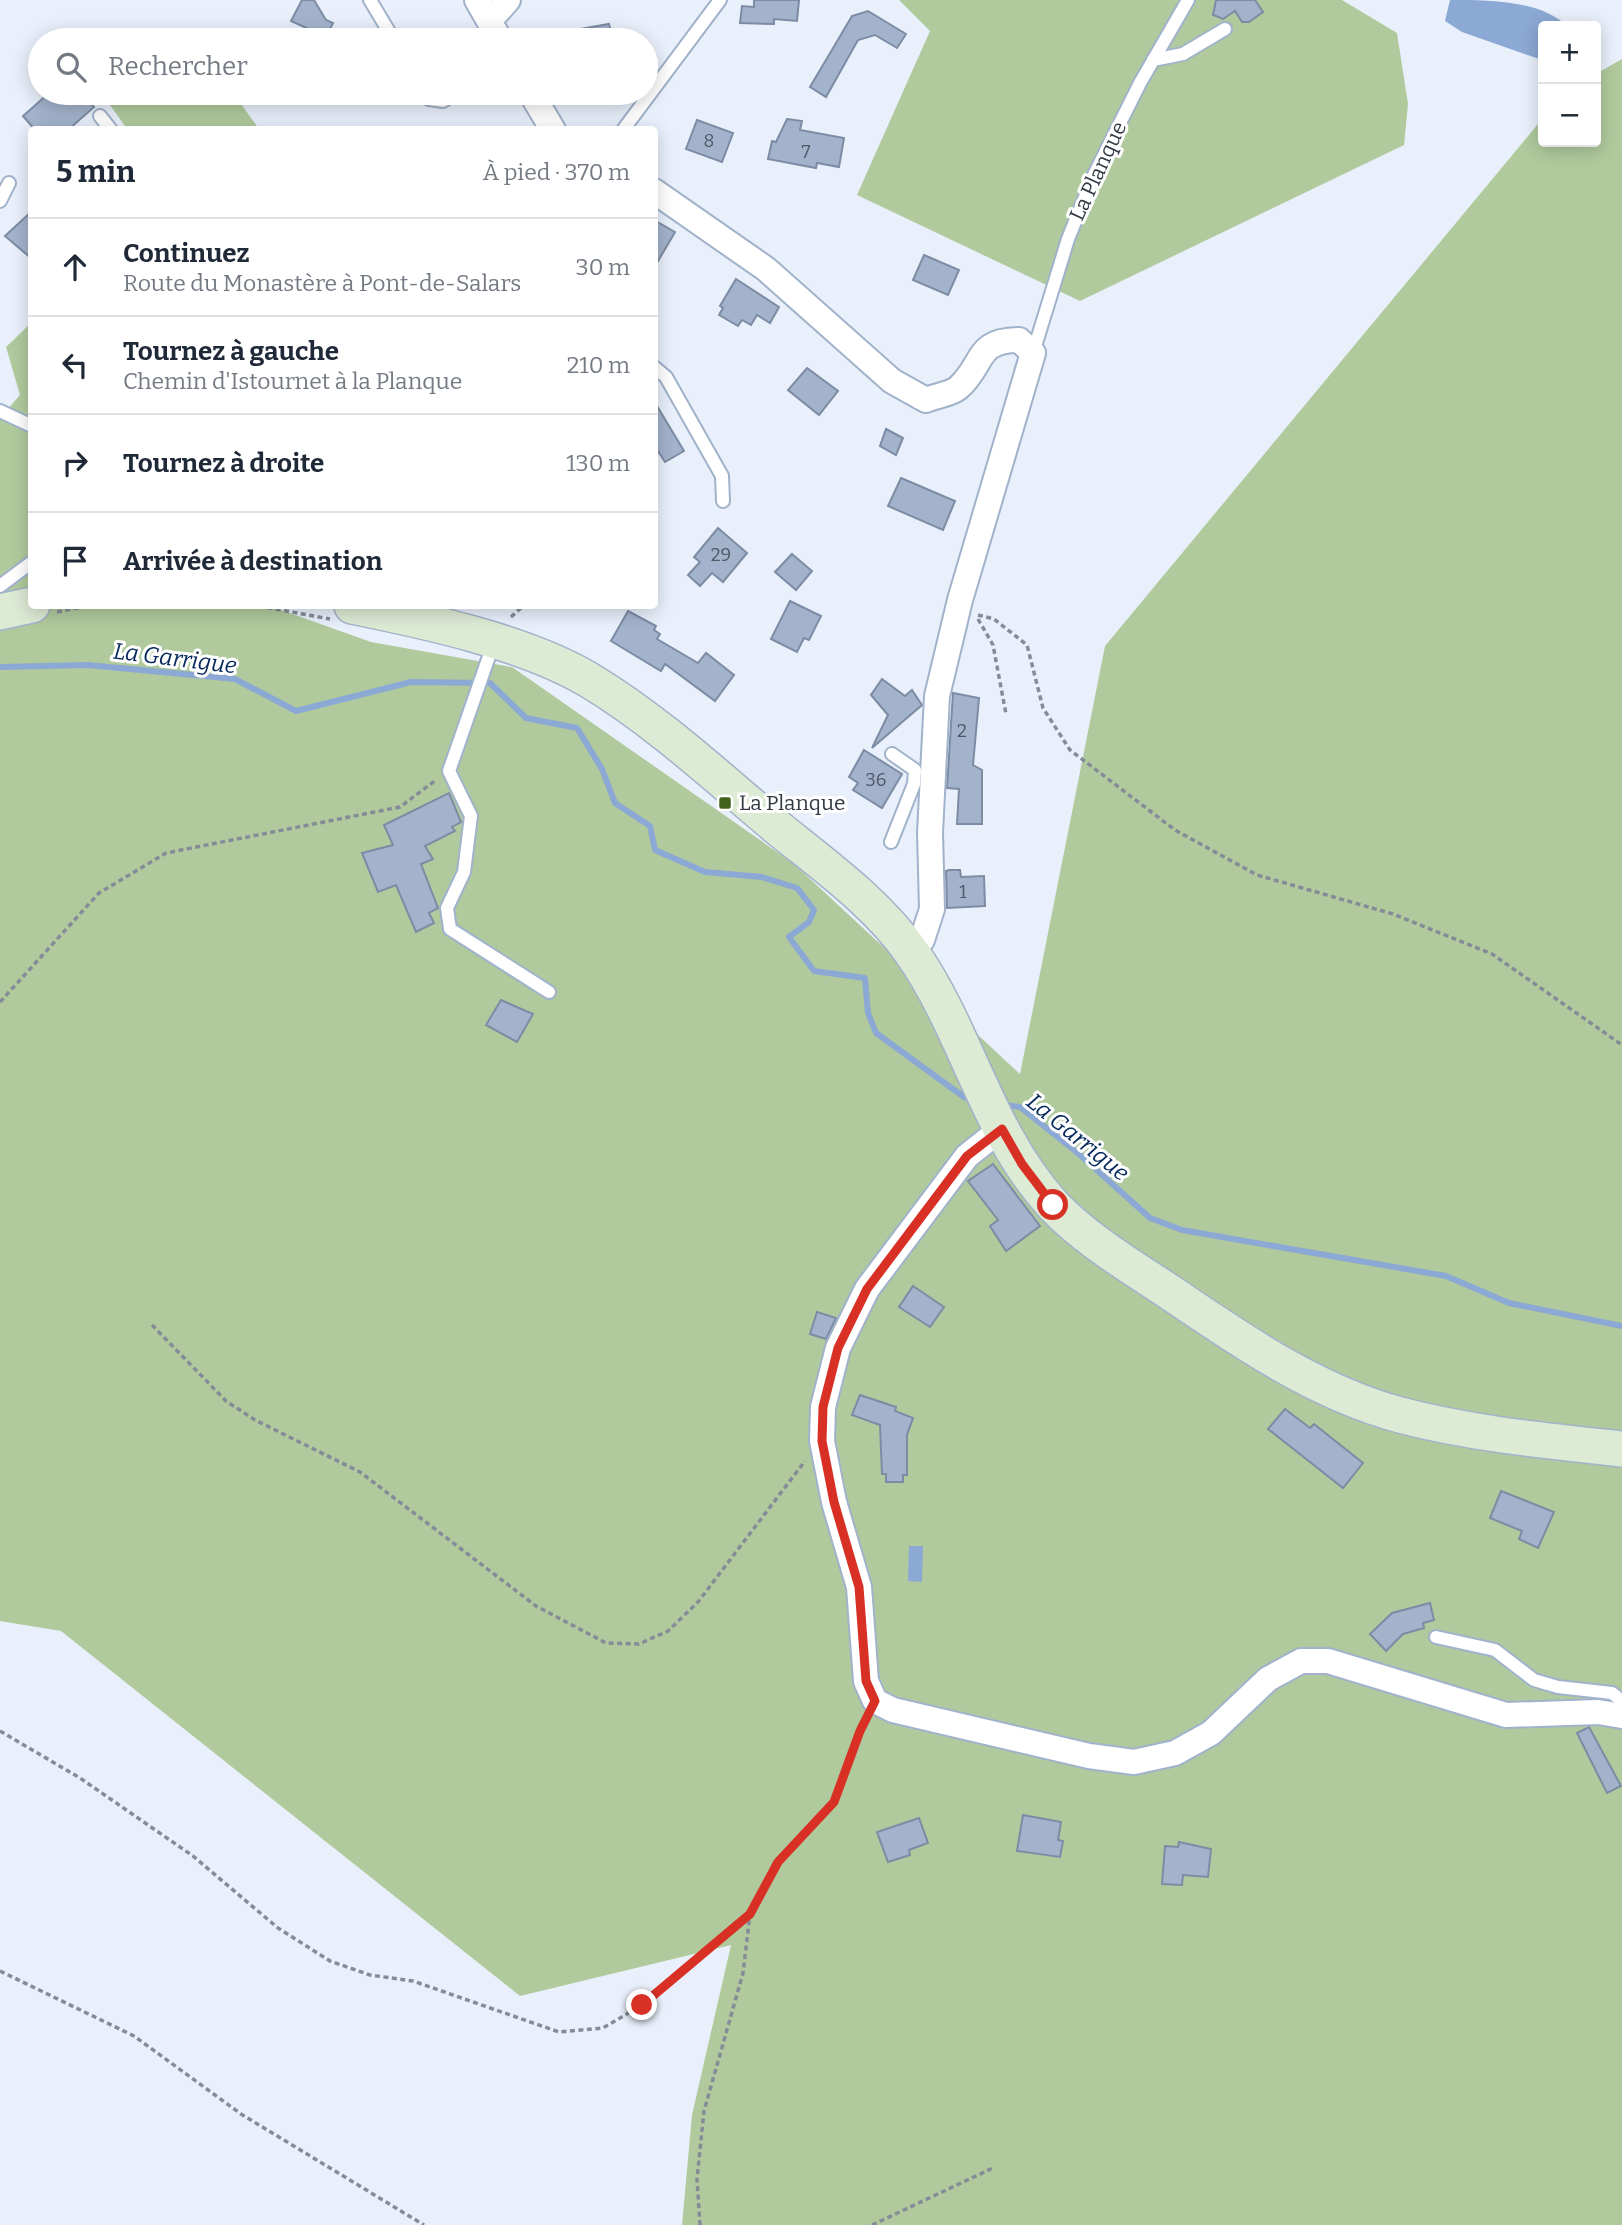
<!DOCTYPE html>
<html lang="fr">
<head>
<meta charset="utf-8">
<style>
	:root { --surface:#fff; --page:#f6f6f7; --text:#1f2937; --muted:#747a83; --line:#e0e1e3 }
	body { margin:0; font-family:Bitter,serif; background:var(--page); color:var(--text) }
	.controls { position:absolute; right:21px; top:21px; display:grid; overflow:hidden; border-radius:7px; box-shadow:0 4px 18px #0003 }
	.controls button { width:63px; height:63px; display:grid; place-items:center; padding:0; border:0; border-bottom:2px solid var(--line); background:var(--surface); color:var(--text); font:35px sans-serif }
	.stop { position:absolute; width:21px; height:21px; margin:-16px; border:5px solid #d93025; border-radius:50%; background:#fff }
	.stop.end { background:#d93025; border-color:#fff; box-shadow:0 2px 7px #0008 }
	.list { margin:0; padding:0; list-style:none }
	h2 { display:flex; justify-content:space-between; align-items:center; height:91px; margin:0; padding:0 28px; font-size:30px }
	h2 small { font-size:23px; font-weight:400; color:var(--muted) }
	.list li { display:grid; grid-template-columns:46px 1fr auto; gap:21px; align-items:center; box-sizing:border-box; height:98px; padding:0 28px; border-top:2px solid var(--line) }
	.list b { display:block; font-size:26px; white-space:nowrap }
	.list p { margin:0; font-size:23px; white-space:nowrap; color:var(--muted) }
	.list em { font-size:23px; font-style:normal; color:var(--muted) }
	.icon { flex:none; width:38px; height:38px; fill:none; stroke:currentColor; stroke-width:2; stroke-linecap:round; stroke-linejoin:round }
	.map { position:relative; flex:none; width:1622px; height:2225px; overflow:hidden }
	.search { position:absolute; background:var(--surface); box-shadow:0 4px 18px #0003; left:28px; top:28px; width:630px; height:77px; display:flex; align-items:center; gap:18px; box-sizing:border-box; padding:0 24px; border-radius:38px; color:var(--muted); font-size:26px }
	.panel { position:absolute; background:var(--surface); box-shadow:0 4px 18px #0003; left:28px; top:126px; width:630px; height:483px; border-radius:7px }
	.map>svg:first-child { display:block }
	.green { fill:#b0ca9d }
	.water { fill:#8ca8d4 }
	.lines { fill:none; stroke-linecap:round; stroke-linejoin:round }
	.stream { stroke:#8ca8d4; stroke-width:6 }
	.building { fill:#a3b3cc; stroke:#7c8ca4; stroke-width:2 }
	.lane-casing { stroke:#a1b2cb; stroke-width:16 }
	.street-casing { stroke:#a1b2cb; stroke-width:28 }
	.secondary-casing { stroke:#a1b2cb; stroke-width:38 }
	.path { stroke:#858c97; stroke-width:3.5; stroke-dasharray:5 3.5; stroke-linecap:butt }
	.lane { stroke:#fff; stroke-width:12 }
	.street { stroke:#fff; stroke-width:24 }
	.secondary { stroke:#ddead4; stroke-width:35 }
	.route { stroke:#d93025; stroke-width:9 }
	.poi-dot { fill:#40631c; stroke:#fff; stroke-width:2.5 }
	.labels { text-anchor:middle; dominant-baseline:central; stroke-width:6; stroke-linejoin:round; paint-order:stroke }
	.number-label { font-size:18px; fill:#4f5866 }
	.street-label { font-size:21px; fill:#333a44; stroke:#fff }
	.poi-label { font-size:21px; fill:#333a44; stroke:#fff; text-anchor:start }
	.water-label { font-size:23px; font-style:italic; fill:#05285c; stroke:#fff }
</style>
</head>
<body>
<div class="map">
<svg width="1622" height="2225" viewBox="0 0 1622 2225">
	<rect width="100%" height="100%" fill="#e9f0fb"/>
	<g class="green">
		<polygon points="899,0 1342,0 1397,33 1408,104 1404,145 1080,301 857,195 930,31"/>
		<polygon points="1622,59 1622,2225 682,2225 692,2115 731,1945 520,1996 61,1631 0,1621 0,418 20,395 6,347 31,323 32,606 270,606 371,642 512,667 793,863 1020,1074 1105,646 1543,118 1543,142 1596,142 1596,74"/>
		<polygon points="107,93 233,93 259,129 127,129 103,95"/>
	</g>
	<g class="water">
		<path d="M1450,0C1488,0 1540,0 1567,26H1543L1542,60L1462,32L1445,21Z"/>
		<polygon points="909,1546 923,1546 922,1582 908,1581"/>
	</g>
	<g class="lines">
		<g class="stream">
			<polyline points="0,667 88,665 235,679 296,711 411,682 490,683 526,718 577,728 602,769 615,803 650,826 655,850 705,872 762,877 797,888 814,910 809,922 789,937 814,971 865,978 868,1013 876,1033 964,1097 972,1099"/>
			<polyline points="1000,1104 1020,1107 1079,1154 1150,1218 1182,1230 1446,1276 1509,1303 1622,1326"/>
		</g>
	</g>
	<g class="building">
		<polygon points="302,0 314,0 326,20 333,23 326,37 291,21"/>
		<polygon points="754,0 799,0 797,21 774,19 774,24 740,23 742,6 754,7"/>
		<polygon points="1216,0 1255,0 1263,12 1249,22 1242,22 1235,11 1223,19 1213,15"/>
		<polygon points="868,11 906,34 897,48 875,35 858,40 826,97 810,87 852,16"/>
		<polygon points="609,24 613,40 564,40 563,32"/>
		<polygon points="49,93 81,93 94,107 68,130 35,130 23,116"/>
		<polygon points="787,119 802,121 800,130 844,138 839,167 817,163 816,168 768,159 772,141 776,142"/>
		<polygon points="697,120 733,133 722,162 686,149"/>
		<polygon points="32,211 32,259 5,236"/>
		<polygon points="654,220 675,232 654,268"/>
		<polygon points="924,255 959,270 948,295 913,280"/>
		<polygon points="736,279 779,307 770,323 757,315 751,325 742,320 738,326 719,315 723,308 720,306"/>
		<polygon points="807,368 838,391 819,415 788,390"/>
		<polygon points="654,401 684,451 665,462 654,445"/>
		<polygon points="886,429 903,438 896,455 880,446"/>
		<polygon points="901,478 955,501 943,530 888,506"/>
		<polygon points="718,528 747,553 723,582 712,573 700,586 688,575 700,562 694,557"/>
		<polygon points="792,554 812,571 796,590 775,572"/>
		<polygon points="790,601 821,616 809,640 804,638 797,652 771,639"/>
		<polygon points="628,611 656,626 654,630 660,634 657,639 698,663 706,653 734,675 715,701 665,664 661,671 611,641"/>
		<polygon points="882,679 905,696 912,690 922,705 872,748 888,715 871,695"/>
		<polygon points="953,693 979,698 973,765 982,770 982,824 957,824 959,789 947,788"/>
		<polygon points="864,750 902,774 882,808 853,790 858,783 849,777"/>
		<polygon points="449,793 461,822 452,827 455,831 425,846 433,859 421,864 438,908 429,913 434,923 416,932 396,885 378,892 362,853 393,845 384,825"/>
		<polygon points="949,870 960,870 961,877 984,876 985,906 947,908 946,871"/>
		<polygon points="501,1000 533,1014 517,1042 486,1025"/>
		<polygon points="993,1164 1040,1226 1006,1251 990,1226 998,1220 968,1181"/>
		<polygon points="913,1286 944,1307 930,1327 899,1307"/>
		<polygon points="817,1312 836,1318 826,1339 810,1334"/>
		<polygon points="860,1395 896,1407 895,1411 913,1418 907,1435 907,1475 903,1475 903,1482 886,1482 886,1474 882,1474 880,1425 852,1415"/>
		<polygon points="1285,1409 1310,1428 1314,1424 1363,1463 1343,1488 1268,1429"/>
		<polygon points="1501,1491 1554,1512 1538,1548 1519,1539 1522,1531 1490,1518"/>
		<polygon points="1430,1603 1434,1620 1423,1623 1424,1628 1403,1634 1386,1651 1370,1634 1392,1613"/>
		<polygon points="1589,1727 1621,1786 1607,1793 1577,1733"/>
		<polygon points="1023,1815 1061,1822 1058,1840 1063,1841 1060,1857 1017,1851"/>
		<polygon points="919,1818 928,1843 909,1850 910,1855 888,1862 877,1832"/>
		<polygon points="1179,1842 1211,1849 1208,1877 1183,1875 1182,1885 1162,1884 1165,1846 1178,1847"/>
	</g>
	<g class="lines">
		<g class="lane-casing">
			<g id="lane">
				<polyline points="370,0 394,40"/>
				<polyline points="1153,60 1183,54 1225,29"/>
				<polyline points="425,93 429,99 443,101 455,93"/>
				<polyline points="100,116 111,130"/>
				<polyline points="623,130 720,0"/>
				<polyline points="0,201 9,183"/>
				<polyline points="1033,353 1068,239 1094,175 1140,83 1188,0"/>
				<polyline points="654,367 666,377 722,476 723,501"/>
				<polyline points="0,411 32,426"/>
				<polyline points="0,586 32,562"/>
				<polyline points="494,642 449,771 471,816 464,872 447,908 450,929 549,992"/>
				<polyline points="891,842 914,784 915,770 892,754"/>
				<polyline points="1436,1637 1495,1650 1534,1680 1558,1687 1612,1693 1622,1701"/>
			</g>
		</g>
		<g class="street-casing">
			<g id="street">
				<polyline points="477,0 500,40"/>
				<polyline points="490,20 508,0"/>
				<polyline points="531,93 553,130"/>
				<path d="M654,191L766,269L892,381L926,400C935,396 951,394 958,388C985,365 974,340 1019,340L1033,353L960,600L937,696L930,833L932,909L922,940L911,952"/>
				<polyline points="1001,1129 967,1156 867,1289 838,1348 823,1407 822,1441 834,1502 859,1587 866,1681 875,1701 893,1710 1089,1756 1134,1762 1175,1753 1211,1733 1268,1679 1301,1661 1328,1661 1506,1715 1598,1712 1622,1716"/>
			</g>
		</g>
		<g class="secondary-casing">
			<g id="secondary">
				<path d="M352,606C426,621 525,642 589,680C657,721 717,777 778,828C825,866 878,904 912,953C967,1032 987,1133 1053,1205C1085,1239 1129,1265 1168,1291C1240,1340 1315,1392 1400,1415C1472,1434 1548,1441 1622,1449"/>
				<polyline points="0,612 32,605"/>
			</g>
		</g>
		<g class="path">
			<polyline points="259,606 330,619"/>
			<polyline points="57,612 87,606"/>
			<polyline points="978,615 994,619 1027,645 1043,708 1070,750 1175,830 1257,875 1393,914 1492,954 1622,1045"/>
			<polyline points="511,617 523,606"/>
			<polyline points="978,619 993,645 1006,714"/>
			<polyline points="0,1002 99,893 166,853 400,807 436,780"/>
			<polyline points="152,1325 226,1401 255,1420 360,1472 536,1606 606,1643 639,1644 668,1631 698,1602 805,1461"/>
			<polyline points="0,1731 80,1778 193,1856 278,1928 330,1961 370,1975 413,1981 559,2032 603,2028 642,2005 750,1914"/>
			<polyline points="0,1971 134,2036 241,2114 424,2225"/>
			<polyline points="700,2225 697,2179 704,2111 743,1973 750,1914 778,1862 834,1802 865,1721"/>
			<polyline points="872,2225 995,2167"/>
		</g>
		<use href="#lane" class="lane"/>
		<use href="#street" class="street"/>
		<use href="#secondary" class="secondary"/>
	</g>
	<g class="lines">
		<polyline class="route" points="642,2005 750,1914 778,1862 834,1802 860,1731 875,1701 866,1681 859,1587 834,1502 822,1441 823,1407 838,1348 867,1289 967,1156 1002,1129 1022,1164 1053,1205"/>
	</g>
	<rect class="poi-dot" x="718" y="796" width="14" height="14" rx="3.5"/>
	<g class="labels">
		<g class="number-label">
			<text x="709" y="141">8</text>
			<text x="806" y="152">7</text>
			<text x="721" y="555">29</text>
			<text x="962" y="731">2</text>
			<text x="876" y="780">36</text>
			<text x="963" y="892">1</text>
		</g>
		<g class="street-label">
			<text transform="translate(1098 171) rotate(-65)">La Planque</text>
		</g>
		<g class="poi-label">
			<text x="739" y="803">La Planque</text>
		</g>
		<g class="water-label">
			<text transform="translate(175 658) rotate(7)">La Garrigue</text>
			<text transform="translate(1078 1137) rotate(39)">La Garrigue</text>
		</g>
	</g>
</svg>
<div class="controls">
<button>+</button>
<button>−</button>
</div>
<div class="stop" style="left:1053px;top:1205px"></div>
<div class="stop end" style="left:642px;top:2005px"></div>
<div class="search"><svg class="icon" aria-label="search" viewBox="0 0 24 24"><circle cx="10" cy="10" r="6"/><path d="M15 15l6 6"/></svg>Rechercher</div>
<section class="panel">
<h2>5 min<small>À pied · 370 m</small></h2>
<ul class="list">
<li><svg class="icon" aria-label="ahead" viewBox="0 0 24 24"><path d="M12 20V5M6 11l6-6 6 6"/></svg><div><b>Continuez</b><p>Route du Monastère à Pont-de-Salars</p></div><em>30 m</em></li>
<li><svg class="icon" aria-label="left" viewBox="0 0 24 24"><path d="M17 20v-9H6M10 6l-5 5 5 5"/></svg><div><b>Tournez à gauche</b><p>Chemin d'Istournet à la Planque</p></div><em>210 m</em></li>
<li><svg class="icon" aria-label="right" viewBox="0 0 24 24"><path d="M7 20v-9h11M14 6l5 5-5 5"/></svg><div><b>Tournez à droite</b></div><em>130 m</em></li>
<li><svg class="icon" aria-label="arrive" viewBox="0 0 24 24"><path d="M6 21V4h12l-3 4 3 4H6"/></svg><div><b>Arrivée à destination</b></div></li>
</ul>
</section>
</div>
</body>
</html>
